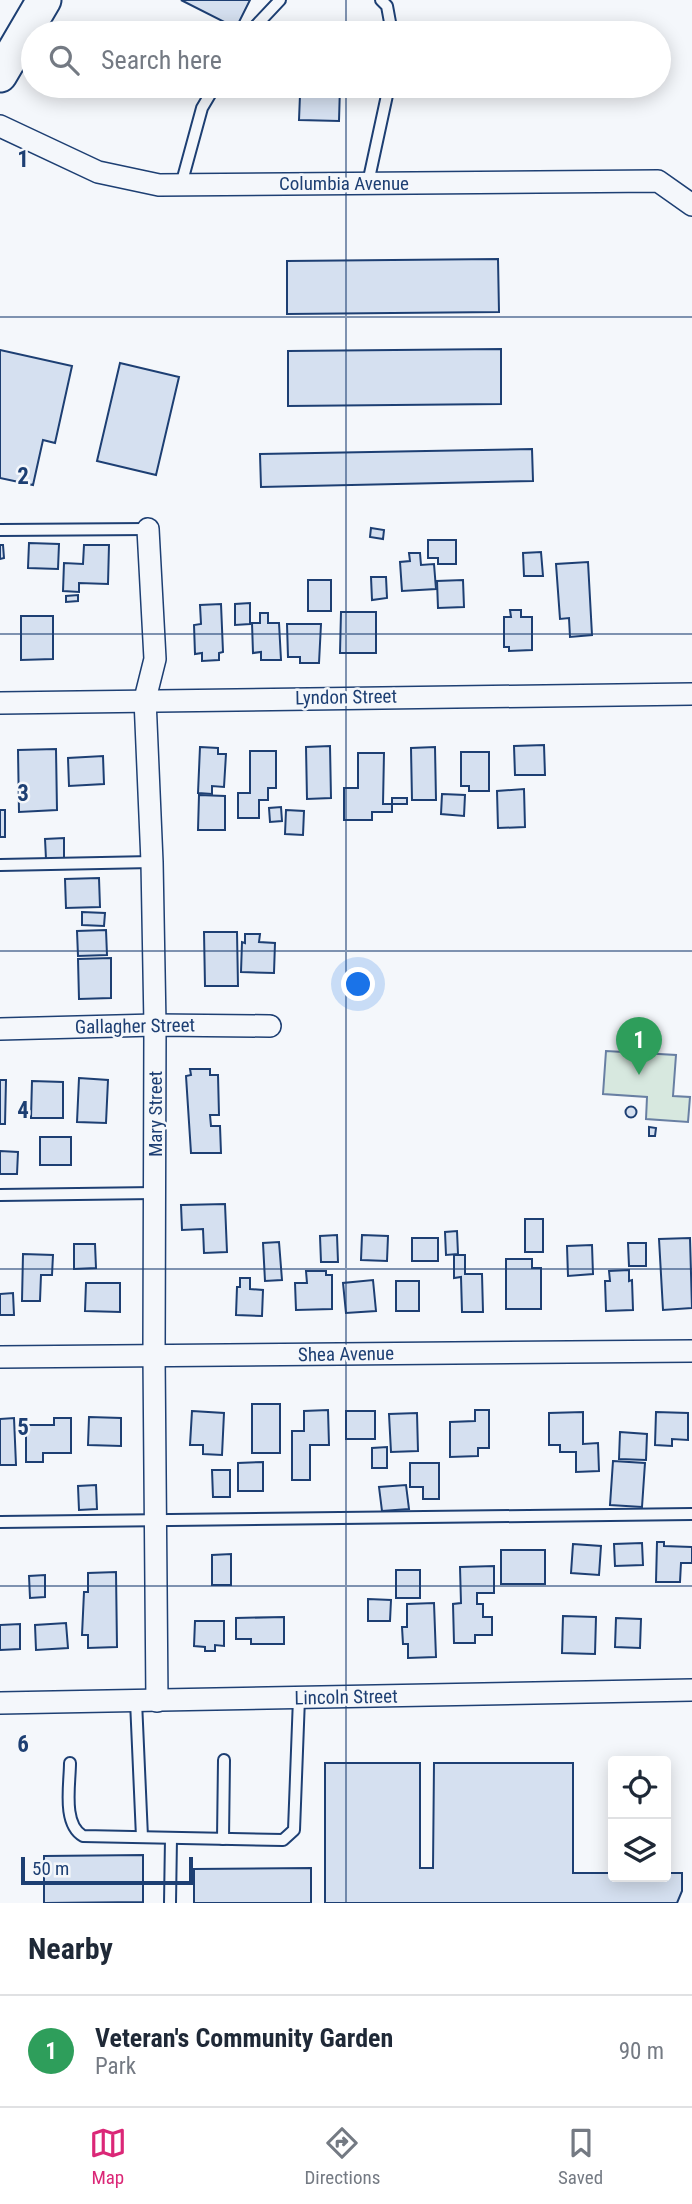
<!DOCTYPE html>
<html lang="en">
<head>
<meta charset="utf-8">
<style>
	:root { --surface:#fff; --page:#f2f2f3; --text:#1f2937; --muted:#747a83; --line:#e0e1e3; --accent:#db2777 }
	body { margin:0; font-family:"Roboto Condensed",sans-serif; background:var(--page); color:var(--text) }
	.controls { position:absolute; right:21px; bottom:21px; display:grid; overflow:hidden; border-radius:7px; box-shadow:0 4px 18px #0003 }
	.controls button { width:63px; height:63px; display:grid; place-items:center; padding:0; border:0; border-bottom:2px solid var(--line); background:var(--surface); color:var(--text); font:35px sans-serif }
	.scale { position:absolute; left:21px; bottom:18px; width:172px; box-sizing:border-box; padding-left:7px; border:4px solid #1d3f73; border-top:0; font-size:19px; line-height:24px; white-space:nowrap; color:#1d3f73; -webkit-text-stroke:5px #f4f7fb; paint-order:stroke }
	.you { position:absolute; left:359px; top:985px; width:24px; height:24px; margin:-18px; border:5px solid #fff; border-radius:50%; background:#1a73e8; box-shadow:0 0 0 10px #1a73e833 }
	.badge { display:grid; place-items:center; width:46px; height:46px; border-radius:50%; background:var(--accent); color:#fff; font-size:23px; font-weight:700 }
	.pin { position:absolute; translate:-50% -58px; filter:drop-shadow(0 2px 4px #0008) }
	.pin::after { content:''; position:absolute; top:37px; width:24px; height:21px; background:inherit; clip-path:polygon(0 0,100% 0,50% 100%) }
	.list { margin:0; padding:0; list-style:none }
	h2 { display:flex; justify-content:space-between; align-items:center; height:91px; margin:0; padding:0 28px; font-size:30px }
	h2 small { font-size:23px; font-weight:400; color:var(--muted) }
	.list li { display:grid; grid-template-columns:46px 1fr auto; gap:21px; align-items:center; box-sizing:border-box; height:112px; padding:0 28px; border-top:2px solid var(--line) }
	.list b { display:block; font-size:26px; white-space:nowrap }
	.list p { margin:0; font-size:23px; white-space:nowrap; color:var(--muted) }
	.list em { font-size:23px; font-style:normal; color:var(--muted) }
	.icon { flex:none; width:38px; height:38px; fill:none; stroke:currentColor; stroke-width:2; stroke-linecap:round; stroke-linejoin:round }
	.map { position:relative; flex:none; width:692px; height:1903px; overflow:hidden }
	.search { position:absolute; background:var(--surface); box-shadow:0 4px 18px #0003; left:21px; right:21px; top:21px; height:77px; display:flex; align-items:center; gap:18px; box-sizing:border-box; padding:0 24px; border-radius:38px; color:var(--muted); font-size:26px }
	.sheet { height:203px; background:var(--surface) }
	nav { display:flex; justify-content:space-around; align-items:center; box-sizing:border-box; height:98px; border-top:2px solid var(--line); background:var(--surface); font-size:19px; color:var(--muted) }
	nav a { display:grid; justify-items:center; gap:4px }
	nav .on { color:var(--accent) }
	.map>svg:first-child { display:block }
	.green { fill:#d7e8df; stroke:#687fa3; stroke-width:2 }
	.building { fill:#d5e0f0; stroke:#1d3f73; stroke-width:2 }
	.lines { fill:none; stroke-linecap:round; stroke-linejoin:round }
	.lane-casing { stroke:#1d3f73; stroke-width:14 }
	.street-casing { stroke:#1d3f73; stroke-width:24 }
	.primary-casing { stroke:#1d3f73; stroke-width:37 }
	.lane { stroke:#f4f7fb; stroke-width:10 }
	.street { stroke:#f4f7fb; stroke-width:21 }
	.primary { stroke:#f4f7fb; stroke-width:33 }
	.grid { fill:none; stroke:#1d3f73; stroke-width:2; stroke-opacity:0.55 }
	.labels { text-anchor:middle; dominant-baseline:central; stroke-width:5; stroke-linejoin:round; paint-order:stroke }
	.street-label { font-size:19px; fill:#1d3f73; stroke:#f4f7fb }
	.grid-label { font-size:23px; text-anchor:middle; font-weight:bold; fill:#1d3f73; stroke:#f4f7fb; stroke-width:5; stroke-linejoin:round; paint-order:stroke }
</style>
</head>
<body>
<div class="map">
<svg width="692" height="1903" viewBox="0 0 692 1903">
	<rect width="100%" height="100%" fill="#f4f7fb"/>
	<polygon class="green" points="606,1051 676,1055 673,1096 690,1097 688,1122 646,1119 647,1097 603,1094"/>
	<g class="building">
		<polygon points="181,0 250,0 236,28"/>
		<polygon points="290,86 340,86 339,121 299,120 300,95 290,95"/>
		<polygon points="498,259 499,312 287,314 287,261"/>
		<polygon points="501,349 501,404 288,406 288,351"/>
		<polygon points="0,350 72,366 55,443 43,440 33,485 0,478"/>
		<polygon points="120,363 179,377 156,475 97,461"/>
		<polygon points="532,449 533,481 261,487 260,454"/>
		<polygon points="371,528 384,530 383,539 370,537"/>
		<polygon points="428,540 456,540 456,564 438,564 438,558 428,558"/>
		<polygon points="29,543 59,544 58,569 28,568"/>
		<polygon points="0,545 3,545 4,558 0,559"/>
		<polygon points="84,545 109,545 108,584 79,583 79,592 63,591 64,563 83,564"/>
		<polygon points="541,552 543,576 524,576 523,553"/>
		<polygon points="409,553 420,553 421,565 434,564 436,589 402,591 400,562 410,561"/>
		<polygon points="588,562 592,635 570,637 569,618 560,619 556,564"/>
		<polygon points="371,577 386,577 387,598 372,600"/>
		<rect x="308" y="580" width="23" height="31"/>
		<polygon points="463,580 464,607 438,608 437,581"/>
		<polygon points="78,595 78,601 66,602 66,596"/>
		<polygon points="250,603 250,624 235,625 235,604"/>
		<polygon points="221,604 223,652 219,653 219,660 202,661 202,653 195,654 194,625 201,624 200,605"/>
		<polygon points="510,610 521,610 521,617 532,617 532,650 509,651 509,647 504,647 504,617 511,617"/>
		<polygon points="341,612 376,612 376,653 340,653"/>
		<polygon points="260,613 268,613 268,623 279,623 281,660 261,660 261,652 253,653 252,623 260,623"/>
		<polygon points="21,616 53,616 53,659 21,660"/>
		<polygon points="287,624 321,624 319,663 300,663 300,657 288,657"/>
		<polygon points="544,745 545,775 515,775 514,746"/>
		<polygon points="330,746 331,798 307,799 306,747"/>
		<polygon points="200,747 218,748 218,754 226,754 224,787 212,786 212,794 198,793"/>
		<polygon points="435,747 436,800 412,800 411,748"/>
		<polygon points="56,749 57,810 19,812 18,750"/>
		<polygon points="250,751 276,751 276,788 268,788 268,800 259,800 259,818 238,818 238,793 250,793"/>
		<polygon points="461,752 489,752 489,791 469,791 469,786 461,786"/>
		<polygon points="358,753 384,753 383,804 392,804 392,812 372,812 372,820 344,820 344,788 358,788"/>
		<polygon points="103,756 104,784 69,786 68,758"/>
		<polygon points="524,789 525,827 498,828 497,791"/>
		<polygon points="442,794 465,795 464,816 441,814"/>
		<polygon points="199,795 225,796 225,830 198,830"/>
		<rect x="392" y="798" width="15" height="6"/>
		<polygon points="281,807 282,821 270,822 269,808"/>
		<rect x="0" y="810" width="5" height="27"/>
		<polygon points="286,810 304,811 303,835 285,834"/>
		<polygon points="64,838 64,859 46,859 45,839"/>
		<polygon points="99,878 100,907 66,908 65,879"/>
		<polygon points="82,912 105,913 104,926 82,925"/>
		<polygon points="106,930 107,955 78,956 77,931"/>
		<polygon points="204,932 237,932 238,986 205,986"/>
		<polygon points="245,934 260,934 259,942 275,943 274,973 241,972 242,942 245,943"/>
		<polygon points="111,958 111,998 79,999 78,959"/>
		<polygon points="190,1069 210,1069 210,1075 218,1075 219,1115 210,1115 211,1126 220,1126 221,1153 191,1153 186,1076 191,1075"/>
		<polygon points="79,1078 108,1080 106,1123 77,1122"/>
		<polygon points="0,1080 6,1080 5,1124 0,1124"/>
		<polygon points="32,1081 63,1082 63,1118 31,1118"/>
		<circle cx="631" cy="1112" r="5.5"/>
		<polygon points="649,1127 656,1128 655,1136 649,1136"/>
		<rect x="40" y="1137" width="31" height="28"/>
		<polygon points="0,1151 18,1152 17,1174 0,1174"/>
		<polygon points="225,1204 227,1252 204,1253 203,1229 182,1230 181,1205"/>
		<rect x="525" y="1219" width="18" height="33"/>
		<polygon points="457,1231 458,1254 446,1255 445,1232"/>
		<polygon points="337,1235 338,1262 321,1262 320,1236"/>
		<polygon points="362,1235 388,1236 387,1261 361,1260"/>
		<rect x="412" y="1238" width="26" height="23"/>
		<polygon points="690,1238 692,1308 663,1310 659,1239"/>
		<polygon points="279,1242 282,1280 265,1281 263,1243"/>
		<polygon points="628,1243 646,1243 646,1266 629,1266"/>
		<polygon points="74,1244 95,1244 96,1268 74,1269"/>
		<polygon points="592,1245 593,1274 568,1276 567,1246"/>
		<polygon points="23,1254 53,1255 52,1275 41,1275 40,1301 22,1301"/>
		<polygon points="454,1255 465,1255 465,1274 482,1274 483,1312 462,1312 461,1277 454,1278"/>
		<polygon points="506,1259 532,1259 532,1268 541,1268 541,1309 506,1309"/>
		<polygon points="629,1270 629,1281 632,1280 633,1310 606,1311 605,1281 610,1281 609,1271"/>
		<polygon points="306,1271 326,1271 326,1275 332,1275 332,1309 296,1310 295,1283 307,1283"/>
		<polygon points="240,1278 250,1278 250,1289 263,1290 262,1316 236,1315 237,1287 240,1287"/>
		<polygon points="373,1280 376,1311 346,1313 343,1283"/>
		<rect x="396" y="1281" width="23" height="30"/>
		<polygon points="86,1283 120,1283 120,1312 85,1311"/>
		<polygon points="13,1293 14,1315 0,1315 0,1294"/>
		<rect x="252" y="1404" width="28" height="49"/>
		<polygon points="328,1410 329,1445 310,1445 310,1480 292,1480 292,1431 304,1431 304,1411"/>
		<polygon points="475,1410 489,1410 489,1448 478,1448 478,1456 450,1457 450,1422 475,1421"/>
		<polygon points="192,1411 224,1413 222,1455 203,1454 203,1445 190,1445"/>
		<rect x="346" y="1411" width="29" height="28"/>
		<polygon points="583,1412 583,1444 598,1443 599,1471 576,1472 576,1452 560,1452 560,1445 549,1445 549,1413"/>
		<polygon points="656,1412 688,1413 688,1440 672,1439 672,1446 655,1445"/>
		<polygon points="417,1413 418,1451 391,1452 389,1414"/>
		<polygon points="89,1417 121,1418 121,1446 88,1445"/>
		<polygon points="14,1418 16,1465 0,1465 0,1419"/>
		<polygon points="54,1418 71,1418 71,1453 43,1453 43,1462 26,1462 26,1425 54,1425"/>
		<polygon points="620,1432 647,1434 646,1460 619,1459"/>
		<polygon points="387,1447 387,1468 372,1468 372,1448"/>
		<polygon points="613,1461 645,1463 642,1507 610,1505"/>
		<polygon points="263,1462 263,1491 238,1491 238,1463"/>
		<polygon points="410,1463 439,1463 439,1499 423,1499 423,1487 410,1487"/>
		<polygon points="212,1470 230,1470 230,1497 213,1497"/>
		<polygon points="96,1485 97,1509 79,1510 78,1486"/>
		<polygon points="406,1485 409,1509 382,1511 379,1487"/>
		<polygon points="657,1542 664,1542 664,1546 692,1547 692,1563 681,1563 680,1582 656,1582"/>
		<polygon points="642,1543 643,1565 615,1566 614,1544"/>
		<polygon points="573,1544 601,1546 599,1575 571,1573"/>
		<rect x="501" y="1550" width="44" height="34"/>
		<polygon points="231,1554 231,1585 212,1585 212,1555"/>
		<polygon points="494,1566 494,1593 477,1593 477,1604 483,1604 483,1617 492,1617 492,1635 475,1635 475,1643 454,1643 453,1604 461,1603 460,1567"/>
		<rect x="396" y="1570" width="24" height="28"/>
		<polygon points="116,1572 117,1647 88,1648 88,1635 82,1635 84,1592 88,1592 88,1573"/>
		<polygon points="45,1575 45,1597 30,1598 29,1576"/>
		<polygon points="368,1599 391,1600 390,1621 368,1621"/>
		<polygon points="434,1603 436,1657 408,1658 408,1644 403,1644 402,1627 407,1627 407,1604"/>
		<polygon points="563,1616 596,1617 595,1654 562,1653"/>
		<polygon points="284,1617 284,1644 251,1644 251,1639 236,1639 236,1618"/>
		<polygon points="616,1618 641,1619 640,1648 615,1647"/>
		<polygon points="195,1621 224,1621 224,1646 215,1645 215,1651 205,1651 205,1647 194,1646"/>
		<polygon points="66,1623 68,1648 36,1650 35,1625"/>
		<polygon points="20,1624 20,1649 0,1650 0,1625"/>
		<polygon points="325,1763 420,1763 420,1868 433,1868 434,1763 573,1763 573,1873 613,1873 613,1877 666,1877 666,1873 682,1873 682,1891 677,1903 325,1903"/>
		<polygon points="143,1855 143,1902 44,1903 44,1856"/>
		<polygon points="311,1868 311,1903 194,1903 194,1869"/>
	</g>
	<g class="lines">
		<g class="lane-casing">
			<g id="lane">
				<polyline points="381,0 387,6 392,33"/>
				<polyline points="249,33 280,0"/>
				<polyline points="368,183 389,86"/>
				<polyline points="181,185 202,108 215,86"/>
				<polyline points="0,530 148,529"/>
				<polyline points="0,865 152,862"/>
				<polyline points="0,1195 155,1193"/>
				<polyline points="0,1522 692,1514"/>
				<polyline points="136,1701 142,1837"/>
				<path d="M70,1763C70,1784 62,1824 83,1836L283,1840L294,1830L299,1698"/>
				<polyline points="223,1839 224,1760"/>
				<polyline points="170,1903 171,1838"/>
			</g>
		</g>
		<g class="street-casing">
			<g id="street">
				<polyline points="0,126 98,172 159,185 658,181 692,205"/>
				<polyline points="148,529 155,659 145,699 152,862 155,1025 154,1356 157,1701"/>
				<polyline points="0,703 692,694"/>
				<polyline points="0,1029 155,1025 270,1026"/>
				<polyline points="0,1357 692,1351"/>
				<polyline points="0,1703 692,1690"/>
			</g>
		</g>
		<g class="primary-casing">
			<polyline id="primary" points="0,75 44,0"/>
		</g>
		<use href="#lane" class="lane"/>
		<use href="#street" class="street"/>
		<use href="#primary" class="primary"/>
	</g>
	<path class="grid" d="M346,0V33M346,86V1903M0,317H692M0,634H692M0,951H692M0,1269H692M0,1586H692"/>
	<g class="labels">
		<g class="street-label">
			<text x="344" y="183">Columbia Avenue</text>
			<text transform="translate(346 697) rotate(-1)">Lyndon Street</text>
			<text transform="translate(135 1026) rotate(-1)">Gallagher Street</text>
			<text transform="translate(155 1114) rotate(-90)">Mary Street</text>
			<text transform="translate(346 1354) rotate(-1)">Shea Avenue</text>
			<text transform="translate(346 1697) rotate(-1)">Lincoln Street</text>
		</g>
	</g>
	<g class="grid-label">
		<text x="23" y="167">1</text>
		<text x="23" y="484">2</text>
		<text x="23" y="801">3</text>
		<text x="23" y="1118">4</text>
		<text x="23" y="1435">5</text>
		<text x="23" y="1752">6</text>
	</g>
</svg>
<div class="controls">
<button><svg class="icon" aria-label="locate" viewBox="0 0 24 24"><circle cx="12" cy="12" r="6"/><path d="M12 2v4M12 18v4M2 12h4M18 12h4"/></svg></button>
<button><svg class="icon" aria-label="layers" viewBox="0 0 24 24"><path d="M12 4l9 5-9 5-9-5zM3 14l9 5 9-5"/></svg></button>
</div>
<div class="scale">50 m</div>
<div class="you"></div>
<div class="pin badge" style="left:639px;top:1075px;background:#2e9e5b">1</div>
<div class="search"><svg class="icon" aria-label="search" viewBox="0 0 24 24"><circle cx="10" cy="10" r="6"/><path d="M15 15l6 6"/></svg>Search here</div>
</div>
<section class="sheet">
<h2>Nearby<small></small></h2>
<ul class="list">
<li><span class="badge" style="background:#2e9e5b">1</span><div><b>Veteran's Community Garden</b><p>Park</p></div><em>90 m</em></li>
</ul>
</section>
<nav>
<a class="on"><svg class="icon" aria-label="map" viewBox="0 0 24 24"><path d="M3 6l6-2 6 2 6-2v14l-6 2-6-2-6 2zM9 4v14M15 6v14"/></svg>Map</a>
<a><svg class="icon" aria-label="directions" viewBox="0 0 24 24"><path d="M12 3l9 9-9 9-9-9zM9 14v-3h6M13 9l2 2-2 2"/></svg>Directions</a>
<a><svg class="icon" aria-label="saved" viewBox="0 0 24 24"><path d="M7 4h10v16l-5-4-5 4z"/></svg>Saved</a>
</nav>
</body>
</html>
